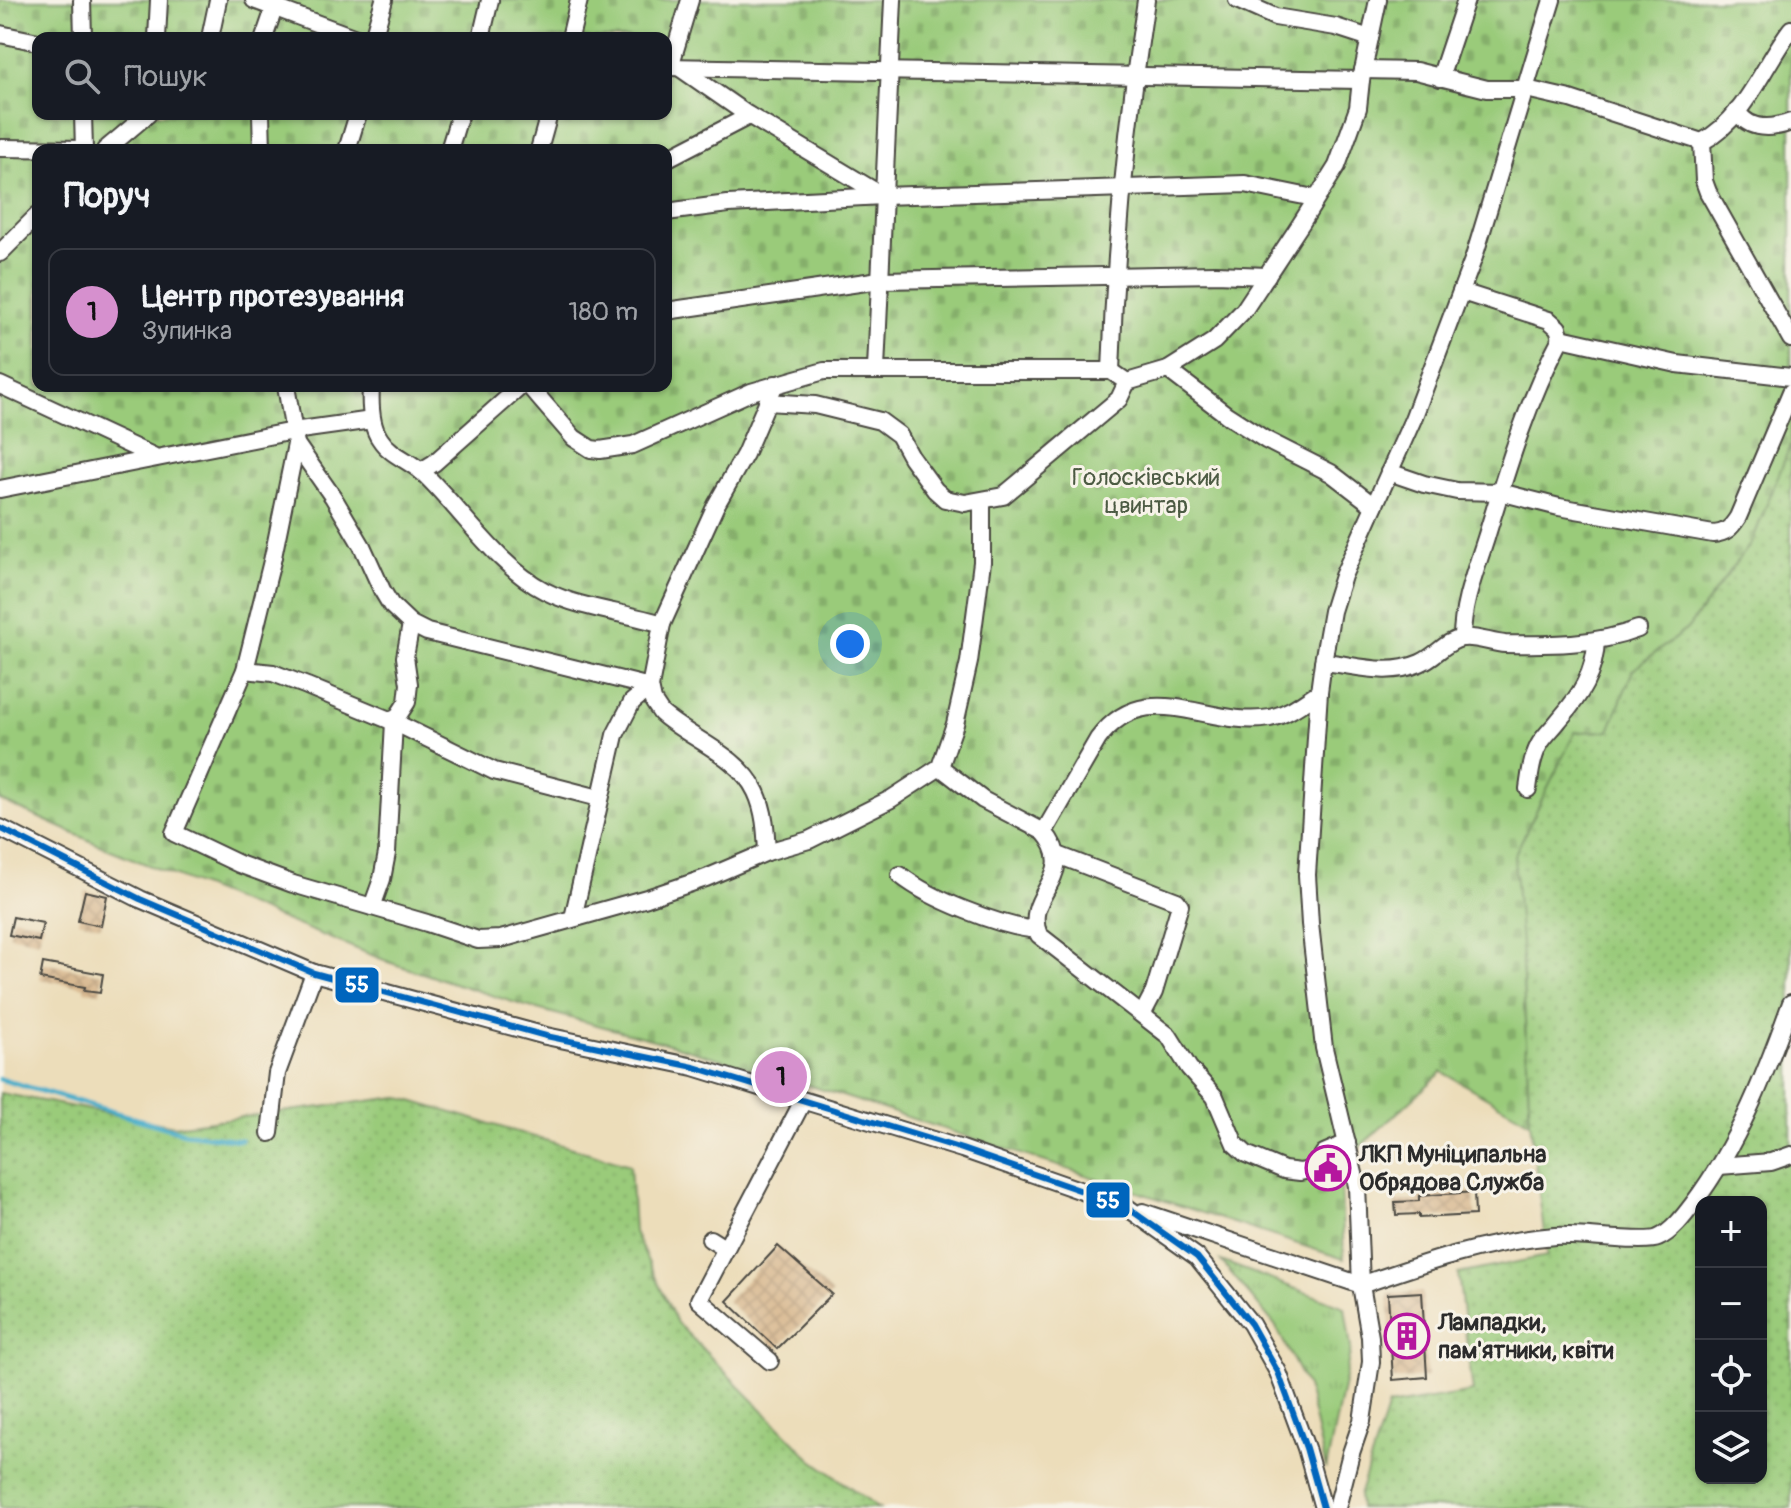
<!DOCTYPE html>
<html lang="uk">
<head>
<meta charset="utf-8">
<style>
	:root { --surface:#171b24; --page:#20242c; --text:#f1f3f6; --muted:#9ea1a6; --line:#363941; --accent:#d690ce }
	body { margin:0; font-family:Pangolin,sans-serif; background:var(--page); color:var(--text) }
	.controls { position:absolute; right:24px; bottom:24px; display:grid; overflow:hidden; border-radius:16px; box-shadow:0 2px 6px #0004 }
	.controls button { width:72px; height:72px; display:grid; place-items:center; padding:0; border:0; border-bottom:2px solid var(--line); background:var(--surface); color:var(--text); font:40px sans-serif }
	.you { position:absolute; left:850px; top:644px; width:28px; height:28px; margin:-20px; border:6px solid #fff; border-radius:50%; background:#1a73e8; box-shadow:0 0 0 12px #1a73e833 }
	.badge { display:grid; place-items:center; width:52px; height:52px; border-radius:50%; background:var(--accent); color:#111; font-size:26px; font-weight:700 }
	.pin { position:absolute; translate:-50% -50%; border:4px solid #fff; box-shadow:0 2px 8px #0006 }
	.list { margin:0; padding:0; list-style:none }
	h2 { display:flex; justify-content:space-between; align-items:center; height:104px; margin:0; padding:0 32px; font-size:34px }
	h2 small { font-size:26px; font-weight:400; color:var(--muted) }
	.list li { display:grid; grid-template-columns:52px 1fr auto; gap:24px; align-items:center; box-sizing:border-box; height:128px; margin:0 16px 16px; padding:0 16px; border:2px solid var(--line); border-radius:16px }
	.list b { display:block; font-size:30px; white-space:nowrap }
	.list p { margin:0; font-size:26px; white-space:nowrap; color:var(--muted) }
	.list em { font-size:26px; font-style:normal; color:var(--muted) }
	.icon { flex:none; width:44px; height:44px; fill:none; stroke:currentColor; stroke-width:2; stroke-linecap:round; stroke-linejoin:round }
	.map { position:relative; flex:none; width:1791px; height:1508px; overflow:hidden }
	.search { position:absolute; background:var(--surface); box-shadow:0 2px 6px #0004; left:32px; top:32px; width:640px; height:88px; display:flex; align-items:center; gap:20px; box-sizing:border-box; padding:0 28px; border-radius:16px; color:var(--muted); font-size:30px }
	.panel { position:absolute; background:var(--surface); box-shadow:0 2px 6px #0004; left:32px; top:144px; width:640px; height:248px; border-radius:16px }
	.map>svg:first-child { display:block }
	.grass { fill:url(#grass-tufts); stroke:#627b52; stroke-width:2 }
	.cemetery { fill:url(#cemetery-stones); stroke:#627b52; stroke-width:2; fill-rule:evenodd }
	.garden { fill:url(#garden-dots); stroke:#627b52; stroke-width:2; fill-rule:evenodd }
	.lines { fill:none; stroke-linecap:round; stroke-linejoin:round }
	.stream { stroke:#4aaeca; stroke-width:5 }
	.building { fill:url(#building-cross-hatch) }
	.minor-casing { stroke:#484640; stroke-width:20 }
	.minor { stroke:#fff; stroke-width:16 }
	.bus-1-casing { stroke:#f7f3e8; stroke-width:12 }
	.bus-1 { stroke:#0065bd; stroke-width:6 }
	.labels { text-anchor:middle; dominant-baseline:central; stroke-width:6; stroke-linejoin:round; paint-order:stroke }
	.park-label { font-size:24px; fill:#4c5b43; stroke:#f7f3e8 }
	.poi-label { font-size:24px; font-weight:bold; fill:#2b2b2b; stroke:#f7f3e8; text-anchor:start }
	.line-badge { stroke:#f7f3e8; stroke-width:3 }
	.badge-label { font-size:22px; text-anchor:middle; font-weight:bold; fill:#fff }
</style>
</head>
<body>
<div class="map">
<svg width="1791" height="1508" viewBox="0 0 1791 1508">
	<defs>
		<pattern id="grass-tufts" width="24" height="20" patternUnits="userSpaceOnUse" patternTransform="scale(2)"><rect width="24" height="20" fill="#9acb7a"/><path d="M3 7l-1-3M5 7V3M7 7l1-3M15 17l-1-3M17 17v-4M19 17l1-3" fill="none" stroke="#85ae6a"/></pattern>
		<pattern id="cemetery-stones" width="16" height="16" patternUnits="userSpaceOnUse" patternTransform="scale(2)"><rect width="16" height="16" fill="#9acb7a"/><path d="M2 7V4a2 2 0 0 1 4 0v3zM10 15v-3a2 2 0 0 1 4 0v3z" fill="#85ae6a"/></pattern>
		<pattern id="garden-dots" width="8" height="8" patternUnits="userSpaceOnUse" patternTransform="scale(2)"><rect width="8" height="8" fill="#9acb7a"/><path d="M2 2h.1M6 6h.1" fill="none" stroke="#85ae6a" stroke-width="1.8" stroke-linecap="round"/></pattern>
		<pattern id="building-cross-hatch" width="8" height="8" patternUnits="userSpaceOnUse" patternTransform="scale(2)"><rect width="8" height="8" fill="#d8b88f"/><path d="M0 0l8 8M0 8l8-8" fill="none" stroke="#ba9e7c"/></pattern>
	</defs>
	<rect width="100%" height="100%" fill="#f7f3e8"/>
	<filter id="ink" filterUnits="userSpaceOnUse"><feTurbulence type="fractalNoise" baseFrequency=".0125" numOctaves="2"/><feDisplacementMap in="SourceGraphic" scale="16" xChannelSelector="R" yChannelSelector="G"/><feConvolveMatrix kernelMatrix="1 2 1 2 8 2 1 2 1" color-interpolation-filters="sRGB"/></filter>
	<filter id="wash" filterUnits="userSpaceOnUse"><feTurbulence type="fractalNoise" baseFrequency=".006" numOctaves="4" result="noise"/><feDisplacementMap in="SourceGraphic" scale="32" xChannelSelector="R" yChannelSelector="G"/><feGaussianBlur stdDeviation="1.8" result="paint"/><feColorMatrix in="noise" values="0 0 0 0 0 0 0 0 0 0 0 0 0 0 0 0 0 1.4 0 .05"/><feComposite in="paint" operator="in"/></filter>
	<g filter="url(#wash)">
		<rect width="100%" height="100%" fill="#ecddba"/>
		<polygon class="grass" points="1221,1261 1345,1307 1351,1348 1326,1469 1307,1387 1275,1325"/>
		<path class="cemetery" d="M0,0H1791V444L1752,542L1687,629L1633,670L1522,958L1530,1122L1442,1072L1340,1165L1344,1259L827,1091L680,1047L522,1005L394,964L106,848L0,800ZM38,38H666V114H38ZM38,150H666V386H38Z"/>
		<g class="garden">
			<path d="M1791,444V1508H1360L1359,1496L1388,1406L1473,1392L1458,1274L1547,1256L1530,1122L1522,958L1514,856L1575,732L1609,731L1633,670L1687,629L1752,542ZM1701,1202H1761V1478H1701Z"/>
			<polygon points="0,1093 174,1126 398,1097 630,1165 634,1232 677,1323 811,1459 879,1508 0,1508"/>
		</g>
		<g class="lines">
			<polyline class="stream" points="0,1079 185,1133 241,1140"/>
		</g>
		<g id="blocks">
			<g class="building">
				<polygon points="85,891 107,896 101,926 78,921"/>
				<polygon points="13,917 43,923 39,941 9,935"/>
				<polygon points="43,963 103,974 100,993 84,991 85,987 40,979"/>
				<polygon points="1474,1192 1475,1215 1419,1218 1419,1214 1396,1215 1395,1202 1419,1201 1419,1196"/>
				<polygon points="778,1246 832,1294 777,1349 727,1301"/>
				<polygon points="1422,1292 1427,1377 1393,1380 1388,1294"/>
			</g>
		</g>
	</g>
	<g filter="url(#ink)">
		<use href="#blocks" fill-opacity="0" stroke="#484640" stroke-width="2"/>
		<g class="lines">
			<g class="minor-casing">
				<g id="minor">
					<polyline points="82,0 83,38"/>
					<polyline points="254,0 356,38"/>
					<polyline points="1237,0 1275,17 1336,27 1370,38"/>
					<path d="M1552,0L1474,257L1413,419L1343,576L1332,611L1323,662L1319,692L1307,875L1310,924L1324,1048L1357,1186L1361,1285C1424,1263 1488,1241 1555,1236C1576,1234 1645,1244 1658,1238C1672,1232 1684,1216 1693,1204C1739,1143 1765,1075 1791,1003"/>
					<polyline points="0,34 38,42"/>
					<polyline points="157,38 159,0"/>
					<polyline points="210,38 218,0"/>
					<polyline points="264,38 277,0"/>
					<polyline points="373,38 384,0"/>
					<polyline points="481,38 490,0"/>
					<polyline points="570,38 579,0"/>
					<polyline points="666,67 1361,80"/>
					<polyline points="670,67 690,0"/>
					<polyline points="680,68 745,113 883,196"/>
					<path d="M1363,70L1416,71L1487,89H1526L1570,99L1702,142C1745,119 1763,66 1791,29"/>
					<polyline points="1440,78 1466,0"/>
					<path d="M1737,111C1749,131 1772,129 1791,122"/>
					<polyline points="83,114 84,150"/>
					<polyline points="261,114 262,150"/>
					<polyline points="1702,142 1704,181 1708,192 1791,339"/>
					<polyline points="0,148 84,149"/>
					<polyline points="105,150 148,114"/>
					<polyline points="347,150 358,114"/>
					<polyline points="449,150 460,114"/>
					<polyline points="539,150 549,114"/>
					<polyline points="666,159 749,116"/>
					<polyline points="666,212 728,204 883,196 1245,184 1314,198"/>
					<polyline points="0,253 38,215"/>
					<polyline points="1462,292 1549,320 1558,328 1561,338"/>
					<polyline points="666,311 880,280 1216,274 1267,276"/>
					<polyline points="1561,338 1677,364 1791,377"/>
					<polyline points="876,369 893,0"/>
					<polyline points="1168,370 1227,415 1266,440 1331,473 1374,506"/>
					<path d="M1111,371C1115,247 1127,123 1146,0"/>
					<polyline points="0,385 153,456"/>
					<path d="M286,386L296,444L333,497L362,546L382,590L391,605L411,624L427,632L650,687L653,701L661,713C690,739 739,755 756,792C765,811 766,832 767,852"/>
					<path d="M371,386C370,403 370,425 380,439C390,455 409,460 423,473C462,510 497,566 545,591C581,609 624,612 662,624"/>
					<polyline points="529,386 574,438 591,449 600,450 633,445 751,392 824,371 1111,371 1127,382 1168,370 1214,341 1244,310 1302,222 1337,166 1358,108 1361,80 1378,0"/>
					<polyline points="767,402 815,405 880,421 899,435 911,457 935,490 945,499 965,503 1003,496 1119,399 1127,382"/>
					<polyline points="296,444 273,557 245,670 174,833 239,864 293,884 427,923 478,940 501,939 647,898 706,878 767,852 809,840 891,799 940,767 955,724 969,662 982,562 982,502"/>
					<polyline points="421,471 434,463 521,386"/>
					<path d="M1389,472L1424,484L1457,491L1500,492L1559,507L1713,534C1726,533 1731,528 1738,517L1791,392"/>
					<polyline points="0,489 293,431 372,420"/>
					<path d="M1462,638C1462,604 1476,570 1486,538C1507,469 1527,402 1561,338"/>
					<path d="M1323,662C1356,665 1387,677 1420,663C1435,657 1446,641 1462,638C1476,636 1491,643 1505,644C1548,645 1597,645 1638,629"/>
					<polyline points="245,670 273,673 307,686 394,722 494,771 599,798"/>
					<path d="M940,767L983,800L1044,832L1098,739C1146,674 1207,729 1270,718C1289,714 1303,702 1319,692"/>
					<path d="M1528,789C1530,774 1532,758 1539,745C1544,736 1553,728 1559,720C1580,696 1595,673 1596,641"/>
					<polyline points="0,828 140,899 314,973 546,1036 694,1067 962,1149 1125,1206 1197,1257 1251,1324 1278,1372 1306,1448 1323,1508"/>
					<path d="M1044,832C1082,876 1021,894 1039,935L1169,1036L1189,1068L1215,1097L1235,1144L1246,1154L1284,1170L1300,1172L1314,1169L1324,1153L1347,1143"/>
					<polyline points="1058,855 1177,901 1180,905 1154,992 1143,1013"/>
					<path d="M900,875C930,899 998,926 1037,930"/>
					<polyline points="372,907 382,879 387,853 394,722 407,702 409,684 405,657 411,624"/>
					<polyline points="573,918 615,735 632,702 650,687 662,624 716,505 745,454 775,384"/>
					<polyline points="270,1133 277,1073 314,973"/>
					<polyline points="1719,1166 1771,1162 1791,1155"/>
					<polyline points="1143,1212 1361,1285 1370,1337 1371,1362 1362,1421 1351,1453 1337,1508"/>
					<polyline points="710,1239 726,1249"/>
					<polyline points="770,1361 699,1300 803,1101"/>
				</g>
			</g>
			<use href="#minor" class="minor"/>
			<g class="bus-1-casing">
				<polyline id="bus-1" points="0,828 140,899 314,973 546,1036 694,1067 962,1149 1125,1206 1197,1257 1251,1324 1278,1372 1306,1448 1323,1508"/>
			</g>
			<use href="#bus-1" class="bus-1"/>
		</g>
	</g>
	<defs>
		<g id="civic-ring" transform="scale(2.3)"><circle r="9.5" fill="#f7f3e8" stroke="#b5179e" stroke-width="1.5"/><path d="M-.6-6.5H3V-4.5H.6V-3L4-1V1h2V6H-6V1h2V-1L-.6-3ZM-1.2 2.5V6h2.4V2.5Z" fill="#b5179e"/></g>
		<g id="building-ring" transform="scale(2.3)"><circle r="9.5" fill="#f7f3e8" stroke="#b5179e" stroke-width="1.5"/><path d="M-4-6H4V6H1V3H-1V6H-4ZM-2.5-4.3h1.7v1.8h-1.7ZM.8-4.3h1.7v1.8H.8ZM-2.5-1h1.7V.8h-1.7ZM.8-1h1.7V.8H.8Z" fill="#b5179e"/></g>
	</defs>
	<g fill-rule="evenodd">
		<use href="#civic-ring" x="1328" y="1168"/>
		<use href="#building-ring" x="1407" y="1336"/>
	</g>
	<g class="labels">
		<g class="park-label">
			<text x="1146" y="477">Голосківський<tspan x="1146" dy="28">цвинтар</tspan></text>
		</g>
		<g class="poi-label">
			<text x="1359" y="1154">ЛКП Муніципальна<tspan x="1359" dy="28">Обрядова Служба</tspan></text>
			<text x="1438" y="1322">Лампадки,<tspan x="1438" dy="28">пам'ятники, квіти</tspan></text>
		</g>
	</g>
	<g class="line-badge">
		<rect x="334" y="966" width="46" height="38" rx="8" fill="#0065bd"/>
		<rect x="1085" y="1181" width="46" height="38" rx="8" fill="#0065bd"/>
	</g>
	<g class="badge-label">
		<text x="357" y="992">55</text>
		<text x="1108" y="1208">55</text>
	</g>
</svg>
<div class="controls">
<button>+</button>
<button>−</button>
<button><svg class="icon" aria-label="locate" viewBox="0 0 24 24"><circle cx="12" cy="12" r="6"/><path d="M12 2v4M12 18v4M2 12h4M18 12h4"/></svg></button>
<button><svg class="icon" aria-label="layers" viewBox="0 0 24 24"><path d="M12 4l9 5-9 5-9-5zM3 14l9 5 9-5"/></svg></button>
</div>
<div class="you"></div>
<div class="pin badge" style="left:781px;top:1077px">1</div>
<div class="search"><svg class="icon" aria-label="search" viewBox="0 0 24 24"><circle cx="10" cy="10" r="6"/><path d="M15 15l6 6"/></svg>Пошук</div>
<section class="panel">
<h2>Поруч<small></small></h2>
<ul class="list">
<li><span class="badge">1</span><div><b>Центр протезування</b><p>Зупинка</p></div><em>180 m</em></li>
</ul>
</section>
</div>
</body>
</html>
